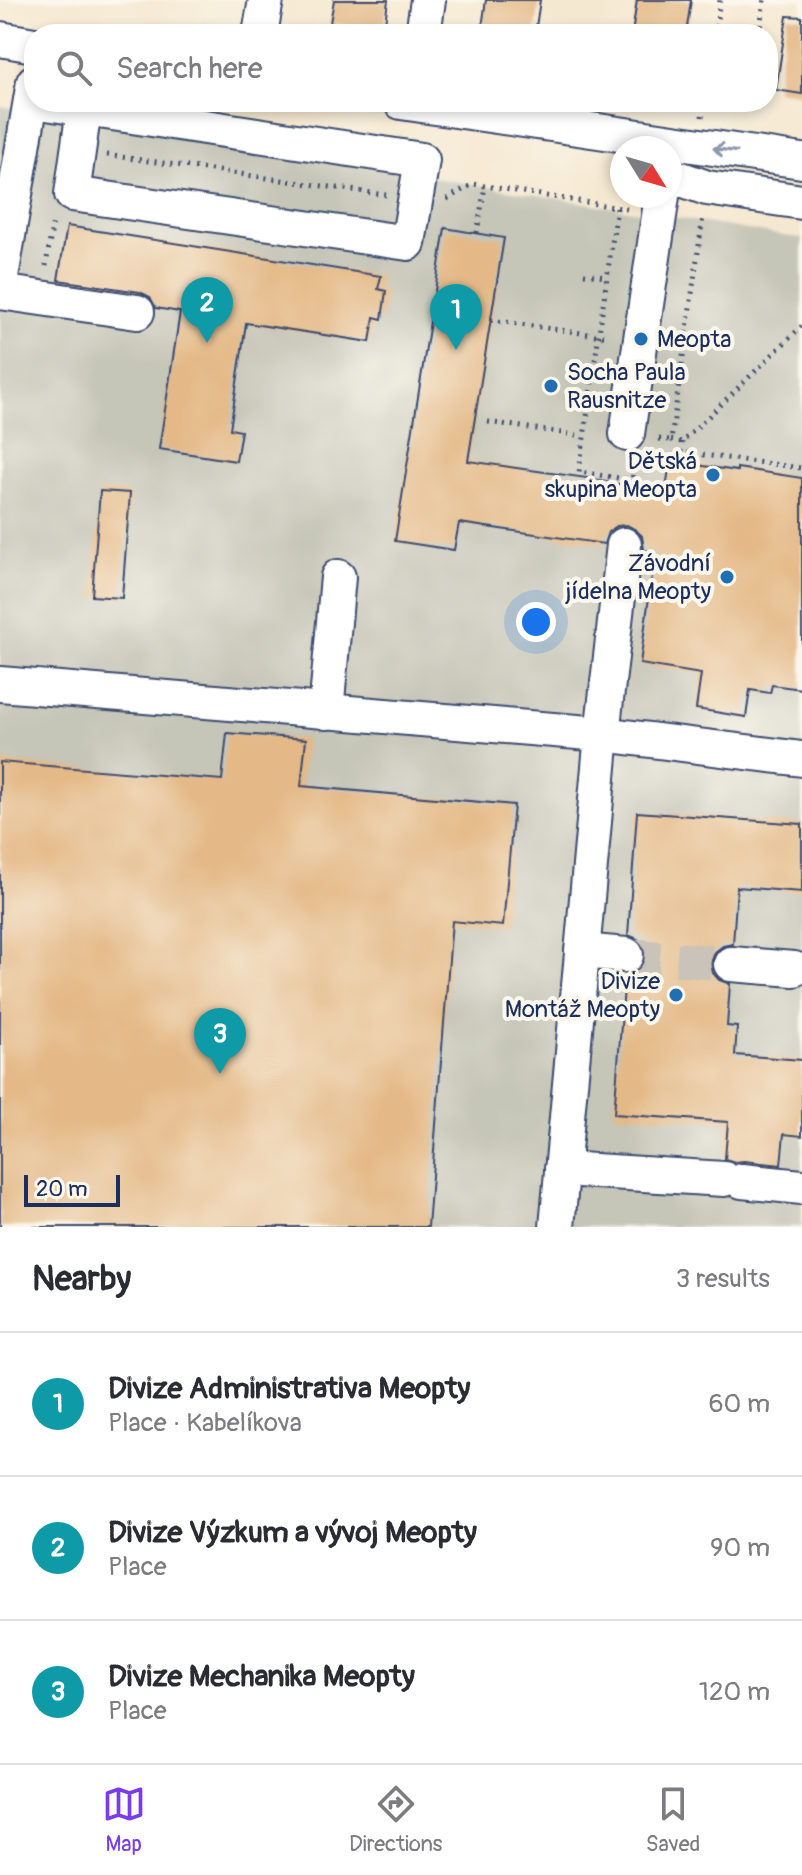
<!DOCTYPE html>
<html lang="en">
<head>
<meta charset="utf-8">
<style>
	:root { --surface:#fff; --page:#f2f2f3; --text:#2b2b33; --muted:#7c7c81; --line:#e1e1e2; --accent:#7c3aed }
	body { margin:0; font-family:Pangolin,sans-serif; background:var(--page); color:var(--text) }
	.compass { position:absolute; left:610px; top:136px; width:72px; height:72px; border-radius:50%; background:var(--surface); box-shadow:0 4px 12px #0003; rotate:127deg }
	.scale { position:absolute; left:24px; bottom:20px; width:96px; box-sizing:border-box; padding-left:8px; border:4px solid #1b2f5e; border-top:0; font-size:22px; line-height:28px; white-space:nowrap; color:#1b2f5e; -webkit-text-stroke:6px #fbf7ec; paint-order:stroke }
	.you { position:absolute; left:536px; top:622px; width:28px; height:28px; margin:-20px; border:6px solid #fff; border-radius:50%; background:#1a73e8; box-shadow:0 0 0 12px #1a73e833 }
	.badge { display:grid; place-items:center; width:52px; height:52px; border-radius:50%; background:var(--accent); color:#fff; font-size:26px; font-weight:700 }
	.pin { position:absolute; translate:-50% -66px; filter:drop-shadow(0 2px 4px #0008) }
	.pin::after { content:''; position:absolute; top:42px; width:28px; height:24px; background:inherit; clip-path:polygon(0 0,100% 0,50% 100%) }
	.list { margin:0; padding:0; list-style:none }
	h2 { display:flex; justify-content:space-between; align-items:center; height:104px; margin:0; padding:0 32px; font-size:34px }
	h2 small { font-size:26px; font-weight:400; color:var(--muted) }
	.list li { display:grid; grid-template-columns:52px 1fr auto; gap:24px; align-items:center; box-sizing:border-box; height:144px; padding:0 32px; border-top:2px solid var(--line) }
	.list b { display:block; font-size:30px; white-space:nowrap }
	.list p { margin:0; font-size:26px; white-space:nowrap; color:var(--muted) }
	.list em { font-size:26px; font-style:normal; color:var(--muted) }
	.icon { flex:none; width:44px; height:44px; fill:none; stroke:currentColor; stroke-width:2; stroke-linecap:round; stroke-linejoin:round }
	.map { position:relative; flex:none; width:802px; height:1227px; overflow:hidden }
	.search { position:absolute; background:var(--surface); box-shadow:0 4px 12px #0003; left:24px; right:24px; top:24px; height:88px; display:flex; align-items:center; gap:20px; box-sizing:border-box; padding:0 28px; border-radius:32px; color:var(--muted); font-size:30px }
	.sheet { height:536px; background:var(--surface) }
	nav { display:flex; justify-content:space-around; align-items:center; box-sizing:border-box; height:112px; border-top:2px solid var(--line); background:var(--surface); font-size:22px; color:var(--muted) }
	nav a { display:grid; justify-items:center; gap:4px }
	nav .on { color:var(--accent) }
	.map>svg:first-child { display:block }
	.industrial { fill:#c5c5b8 }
	.building { fill:#e4b987 }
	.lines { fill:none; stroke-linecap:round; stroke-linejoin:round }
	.minor-tunnel { stroke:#c9c3b9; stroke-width:34; stroke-dasharray:34 17; stroke-linecap:butt }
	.minor-casing { stroke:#3c4b6f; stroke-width:38 }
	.path { stroke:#3c4b6f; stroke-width:5; stroke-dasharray:2 6; stroke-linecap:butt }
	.minor { stroke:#fff; stroke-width:34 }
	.oneway { stroke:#8d97ae }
	.poi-dot { fill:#1f6fb2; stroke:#fbf7ec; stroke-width:3 }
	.labels { text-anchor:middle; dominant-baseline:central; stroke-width:8; stroke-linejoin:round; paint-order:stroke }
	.poi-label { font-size:24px; fill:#1b2f5e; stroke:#fbf7ec; text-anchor:end }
</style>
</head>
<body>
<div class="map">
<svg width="802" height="1227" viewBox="0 0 802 1227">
	<rect width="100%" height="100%" fill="#fbf7ec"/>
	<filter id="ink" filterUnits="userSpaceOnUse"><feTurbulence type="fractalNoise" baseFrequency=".0125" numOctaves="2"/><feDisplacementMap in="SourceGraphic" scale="16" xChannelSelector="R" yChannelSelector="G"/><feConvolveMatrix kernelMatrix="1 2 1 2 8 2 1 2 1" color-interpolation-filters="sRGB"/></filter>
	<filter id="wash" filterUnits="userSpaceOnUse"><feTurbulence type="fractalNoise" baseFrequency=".006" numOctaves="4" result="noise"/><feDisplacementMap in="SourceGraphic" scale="32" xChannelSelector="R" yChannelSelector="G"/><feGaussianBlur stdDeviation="1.8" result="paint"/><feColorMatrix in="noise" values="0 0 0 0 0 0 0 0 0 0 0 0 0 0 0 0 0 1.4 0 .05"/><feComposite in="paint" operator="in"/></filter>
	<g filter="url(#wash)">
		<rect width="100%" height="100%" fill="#f5e8d0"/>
		<polygon class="industrial" points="0,106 802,239 802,1227 0,1227"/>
		<g id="blocks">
			<g class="building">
				<polygon points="334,0 388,0 384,31 330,23"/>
				<polygon points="486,0 540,0 535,34 481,34"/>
				<polygon points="637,0 691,0 686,34 632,34"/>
				<polygon points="787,16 802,17 802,94 776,90"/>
				<polygon points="67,226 381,276 378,289 386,291 382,319 374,317 370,342 246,323 230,429 241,431 236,461 159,449 180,312 156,308 150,297 140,292 58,280"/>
				<polygon points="445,228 504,238 468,461 608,481 608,483 666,489 670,461 737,471 737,468 802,478 802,689 772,685 770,693 750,690 746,717 696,709 701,674 640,664 655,552 644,550 642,536 636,530 627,525 617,526 608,532 604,544 459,523 454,550 395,541"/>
				<polygon points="100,491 130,493 122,598 92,596"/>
				<polygon points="227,733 306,739 301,786 514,805 503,926 452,921 428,1227 0,1227 0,762 222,780"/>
				<polygon points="637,812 802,824 802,892 737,887 733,944 723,946 715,952 711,963 713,973 719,980 730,984 727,1026 737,1027 735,1055 802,1060 802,1136 784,1134 781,1165 744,1161 735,1162 725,1159 728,1122 614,1114 625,975 635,973 642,967 646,956 644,946 638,939 628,935"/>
			</g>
		</g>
	</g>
	<g filter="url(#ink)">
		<use href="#blocks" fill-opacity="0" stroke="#3c4b6f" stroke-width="2"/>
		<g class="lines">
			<polyline class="minor-tunnel" points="626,955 731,964"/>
			<g class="minor-casing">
				<g id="minor">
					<polyline points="260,34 266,0"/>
					<polyline points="423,34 428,0"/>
					<polyline points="0,39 34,45"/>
					<polyline points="40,102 422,160 408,243 72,194 84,109"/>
					<polyline points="401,102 802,161"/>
					<polyline points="670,175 707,188 802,202"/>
					<polyline points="0,283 34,82"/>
					<polyline points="0,292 137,312"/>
					<polyline points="627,434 662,196"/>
					<polyline points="0,684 602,734 802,759"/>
					<polyline points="326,712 338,577"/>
					<polyline points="582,951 626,955"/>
					<polyline points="731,964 794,969"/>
					<polyline points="562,1169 724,1179"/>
					<polyline points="742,1181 802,1187"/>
					<polyline points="557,1227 602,734 624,545"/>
				</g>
			</g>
			<g class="path">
				<polyline points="60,28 95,34"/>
				<polyline points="715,34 720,0"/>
				<polyline points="759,34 764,0"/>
				<polyline points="702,117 704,102"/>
				<polyline points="107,155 386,195"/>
				<polyline points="447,199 473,184 627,209"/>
				<polyline points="617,208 579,472 632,480"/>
				<polyline points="477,233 485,186"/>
				<polyline points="46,266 53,220"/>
				<polyline points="584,274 606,277"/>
				<polyline points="491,320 609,337"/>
				<polyline points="488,422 583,436"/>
				<polyline points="659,439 671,440 703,217"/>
				<polyline points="671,440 682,442 802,326"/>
				<polyline points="682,442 681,452 802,468"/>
				<polyline points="631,485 635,463"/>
			</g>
			<use href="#minor" class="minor"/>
		</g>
		<defs><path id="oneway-shaft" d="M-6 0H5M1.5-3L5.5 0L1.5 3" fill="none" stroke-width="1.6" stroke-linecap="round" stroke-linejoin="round" transform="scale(2)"/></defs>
		<use class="oneway" href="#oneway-shaft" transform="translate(725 150) rotate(-172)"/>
	</g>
	<g class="poi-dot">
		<circle cx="641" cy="339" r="8"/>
		<circle cx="551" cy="386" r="8"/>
		<circle cx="713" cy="475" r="8"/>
		<circle cx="727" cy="577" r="8"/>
		<circle cx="676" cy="995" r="8"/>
	</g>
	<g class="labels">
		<g class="poi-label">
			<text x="657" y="339" text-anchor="start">Meopta</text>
			<text x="567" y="372" text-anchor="start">Socha Paula<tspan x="567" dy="28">Rausnitze</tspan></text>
			<text x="697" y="461">Dětská<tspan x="697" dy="28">skupina Meopta</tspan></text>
			<text x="711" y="563">Závodní<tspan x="711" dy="28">jídelna Meopty</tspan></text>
			<text x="660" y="981">Divize<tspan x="660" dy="28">Montáž Meopty</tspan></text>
		</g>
	</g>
</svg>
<svg class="compass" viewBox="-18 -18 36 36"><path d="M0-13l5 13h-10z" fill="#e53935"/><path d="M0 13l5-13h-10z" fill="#7c7c81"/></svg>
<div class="scale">20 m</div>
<div class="you"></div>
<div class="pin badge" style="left:456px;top:350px;background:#0f9aa8">1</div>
<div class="pin badge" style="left:207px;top:343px;background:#0f9aa8">2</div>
<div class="pin badge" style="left:220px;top:1074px;background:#0f9aa8">3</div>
<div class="search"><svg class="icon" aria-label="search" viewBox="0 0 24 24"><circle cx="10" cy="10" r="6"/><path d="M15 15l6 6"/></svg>Search here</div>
</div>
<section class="sheet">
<h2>Nearby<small>3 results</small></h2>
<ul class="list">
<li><span class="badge" style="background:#0f9aa8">1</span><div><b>Divize Administrativa Meopty</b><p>Place · Kabelíkova</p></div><em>60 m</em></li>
<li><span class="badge" style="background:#0f9aa8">2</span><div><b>Divize Výzkum a vývoj Meopty</b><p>Place</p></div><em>90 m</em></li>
<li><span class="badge" style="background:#0f9aa8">3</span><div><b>Divize Mechanika Meopty</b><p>Place</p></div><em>120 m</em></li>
</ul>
</section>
<nav>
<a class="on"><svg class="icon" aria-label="map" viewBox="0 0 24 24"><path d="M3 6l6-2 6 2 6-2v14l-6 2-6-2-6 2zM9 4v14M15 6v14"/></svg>Map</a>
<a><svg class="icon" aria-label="directions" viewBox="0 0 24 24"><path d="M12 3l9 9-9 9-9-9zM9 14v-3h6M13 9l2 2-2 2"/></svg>Directions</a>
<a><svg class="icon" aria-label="saved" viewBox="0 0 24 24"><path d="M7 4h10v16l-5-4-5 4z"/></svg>Saved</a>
</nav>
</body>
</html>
